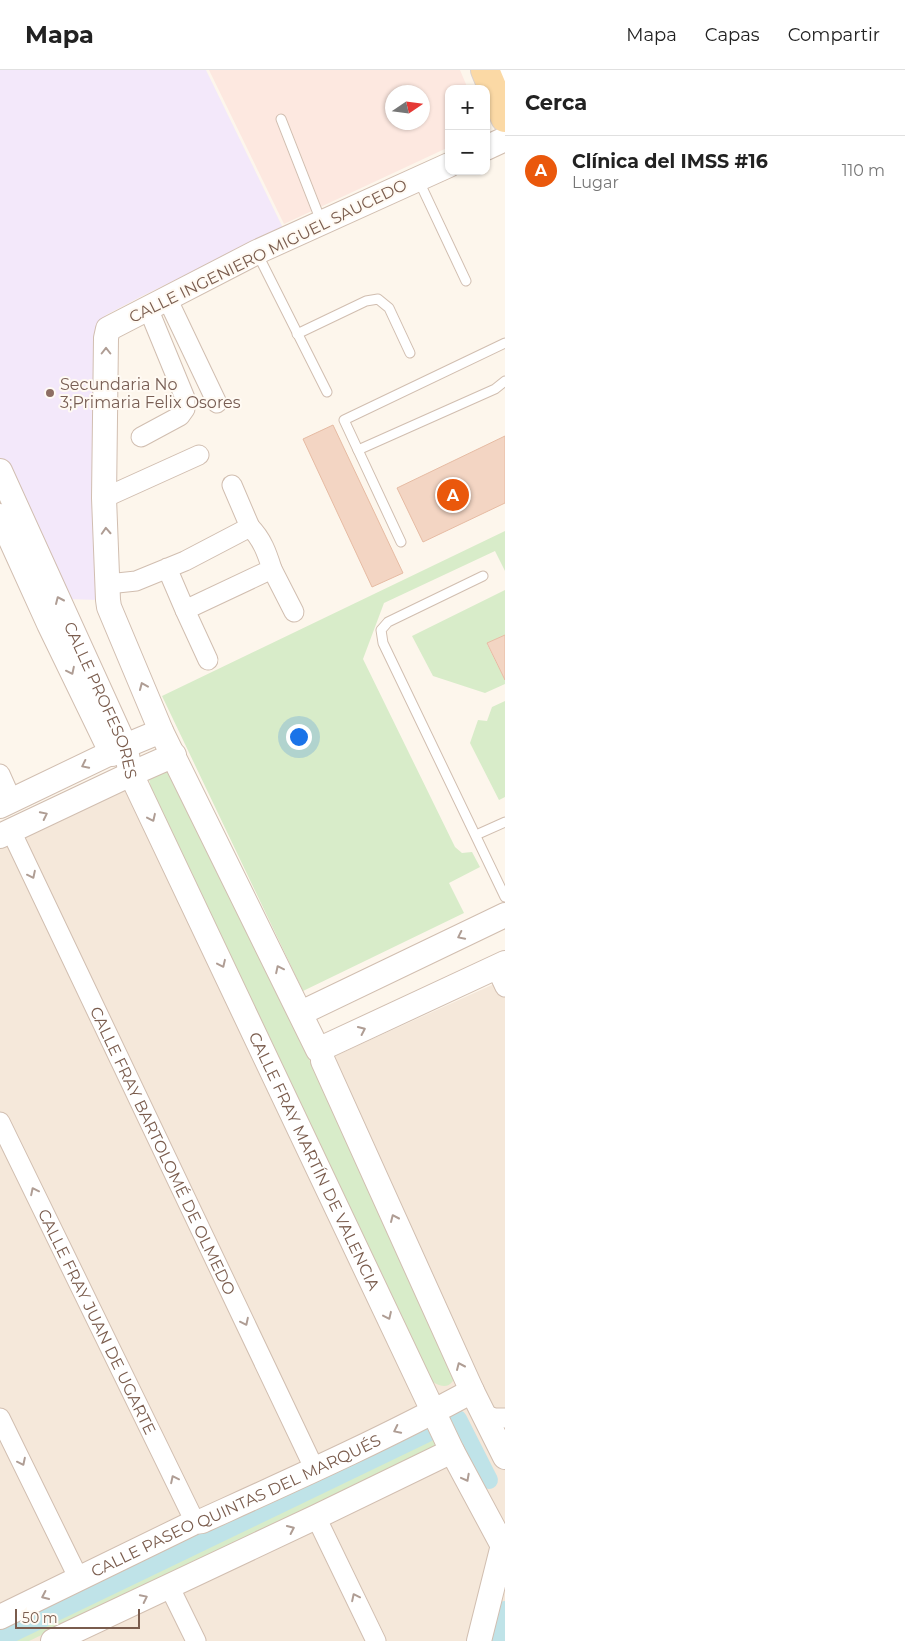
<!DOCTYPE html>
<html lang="es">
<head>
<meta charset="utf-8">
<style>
	:root { --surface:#fff; --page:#f2f2f2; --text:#222; --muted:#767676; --line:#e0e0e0; --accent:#ea580c }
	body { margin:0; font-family:Montserrat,sans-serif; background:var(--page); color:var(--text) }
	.controls { position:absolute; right:15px; top:15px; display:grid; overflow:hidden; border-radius:10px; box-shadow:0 1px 4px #0004 }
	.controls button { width:45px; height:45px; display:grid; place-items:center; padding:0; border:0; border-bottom:1px solid var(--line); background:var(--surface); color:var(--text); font:25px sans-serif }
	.compass { position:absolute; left:385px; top:15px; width:45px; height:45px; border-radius:50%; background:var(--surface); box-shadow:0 1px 4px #0004; rotate:77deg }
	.scale { position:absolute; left:15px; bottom:12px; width:125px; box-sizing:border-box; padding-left:5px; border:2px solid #7a5c4d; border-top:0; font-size:14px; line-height:18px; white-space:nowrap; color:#7a5c4d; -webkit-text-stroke:4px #fffaf3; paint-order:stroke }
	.you { position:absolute; left:298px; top:666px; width:18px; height:18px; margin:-12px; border:4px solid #fff; border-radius:50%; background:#1a73e8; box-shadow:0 0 0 8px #1a73e833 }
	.badge { display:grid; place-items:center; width:32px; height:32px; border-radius:50%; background:var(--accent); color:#fff; font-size:16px; font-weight:700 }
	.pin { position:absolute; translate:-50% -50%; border:2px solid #fff; box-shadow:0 1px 5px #0006 }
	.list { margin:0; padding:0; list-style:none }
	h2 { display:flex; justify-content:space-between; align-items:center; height:65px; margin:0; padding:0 20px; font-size:21px }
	h2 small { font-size:16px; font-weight:400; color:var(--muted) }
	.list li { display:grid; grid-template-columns:32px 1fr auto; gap:15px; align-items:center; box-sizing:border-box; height:70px; padding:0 20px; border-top:1px solid var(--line) }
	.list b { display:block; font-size:19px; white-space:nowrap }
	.list p { margin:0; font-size:16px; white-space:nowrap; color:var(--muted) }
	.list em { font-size:16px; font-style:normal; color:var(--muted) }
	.map { position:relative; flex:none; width:505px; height:1571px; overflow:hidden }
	header { display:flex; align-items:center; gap:30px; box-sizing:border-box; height:70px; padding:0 25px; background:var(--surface); border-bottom:1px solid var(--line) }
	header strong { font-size:24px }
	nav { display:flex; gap:28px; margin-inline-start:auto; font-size:18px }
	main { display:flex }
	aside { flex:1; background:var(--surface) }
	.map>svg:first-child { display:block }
	.residential { fill:#f5e8da }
	.commercial { fill:#fde8e0; fill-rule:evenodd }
	.education { fill:#f3e8fa }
	.green { fill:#d8ecc9 }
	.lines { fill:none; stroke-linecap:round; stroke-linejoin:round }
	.canal { stroke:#bfe3e8; stroke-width:18 }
	.building { fill:#f3d5c3; stroke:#e6bba3 }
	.service-casing { stroke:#d1beb0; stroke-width:11 }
	.minor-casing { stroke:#d1beb0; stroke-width:21 }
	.tertiary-casing { stroke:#d1beb0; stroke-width:26 }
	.primary-casing { stroke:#dad1cd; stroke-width:30 }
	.service { stroke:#fff; stroke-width:9 }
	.minor { stroke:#fff; stroke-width:19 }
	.tertiary { stroke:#fff; stroke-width:24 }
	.primary { stroke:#fbd9a5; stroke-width:28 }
	.oneway { stroke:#af9d94 }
	.education-dot { fill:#8d6e63; stroke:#fffaf3; stroke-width:2 }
	.labels { text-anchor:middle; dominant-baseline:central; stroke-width:4; stroke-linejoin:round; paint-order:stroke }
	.street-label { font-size:16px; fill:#7a5c4d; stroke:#fffaf3 }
	.education-label { font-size:16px; fill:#785e54; stroke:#fffaf3; text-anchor:start }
</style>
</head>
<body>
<header>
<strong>Mapa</strong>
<nav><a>Mapa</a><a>Capas</a><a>Compartir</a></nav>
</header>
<main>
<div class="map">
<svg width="505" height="1571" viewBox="0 0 505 1571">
	<rect width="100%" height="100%" fill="#fdf6ec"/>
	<polygon class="residential" points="131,717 271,1015 505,909 505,1571 0,1571 0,779"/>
	<path class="commercial" d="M209,0H460L468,19H449V77L284,154ZM392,22H422V52H392Z"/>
	<polygon class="education" points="0,0 206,0 283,158 142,226 106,245 100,255 100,530 64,529 0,390"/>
	<g class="green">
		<polygon points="505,461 505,501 495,481 384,533 363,589 455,777 462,783 472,782 480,797 449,813 464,843 303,921 162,626"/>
		<polygon points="505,520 505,565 487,574 505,610 505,614 485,623 433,606 412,566"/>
		<polygon points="505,631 505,727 499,730 470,673 478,650 487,651 492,637"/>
		<path d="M168,700L175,707L457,1300C454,1314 447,1321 433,1312L151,719L149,709Z"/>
		<polygon points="422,1352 441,1369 434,1379 29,1571 0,1571 0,1554"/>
	</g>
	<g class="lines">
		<g class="canal">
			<polyline points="458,1349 489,1410"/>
			<polyline points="0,1569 428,1363"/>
			<polyline points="497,1571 505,1540"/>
		</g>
	</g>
	<g class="building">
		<polygon points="333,355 403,503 372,517 303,369"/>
		<polygon points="505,366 505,433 423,472 397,418"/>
		<polygon points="505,565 505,610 487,573"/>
	</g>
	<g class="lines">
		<g class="service-casing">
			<g id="service">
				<polyline points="501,0 505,10"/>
				<polyline points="281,49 321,151"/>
				<polyline points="418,109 466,211"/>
				<polyline points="257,183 327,322"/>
				<polyline points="297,264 366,231 378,229 389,238 410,283"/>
				<polyline points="358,380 495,319 505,311"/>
				<polyline points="401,472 344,350 505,273"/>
				<polyline points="483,506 388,552 381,560 383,573 505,827"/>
				<polyline points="476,765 505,752"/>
			</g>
		</g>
		<g class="minor-casing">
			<g id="minor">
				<polyline points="167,228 217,333"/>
				<polyline points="141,367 180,346 185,339 185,328 148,238"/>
				<polyline points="232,415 250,457"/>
				<polyline points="104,428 199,385"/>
				<polyline points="272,499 294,542"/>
				<path d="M108,514L136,511L185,491L250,457C262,469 267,483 272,499L185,540L167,498"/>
				<polyline points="185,540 208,590"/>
				<polyline points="0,704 12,731"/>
				<path id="s1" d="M11,761L315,1400"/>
				<polyline points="496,898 505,917"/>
				<path id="s2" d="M0,1052L195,1452"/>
				<polyline points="482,1344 495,1348 505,1348"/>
				<polyline points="0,1348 79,1509"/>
				<polyline points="316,1447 376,1571"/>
				<polyline points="169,1516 196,1571"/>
			</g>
		</g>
		<g class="tertiary-casing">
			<g id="tertiary">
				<polyline points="486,78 505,69"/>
				<polyline points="449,95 257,182 108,259 106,268 104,428 108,530 109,537 161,661 318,980 505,893"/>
				<path id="s3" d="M0,401L125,676L131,704L452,1381L503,1476"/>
				<polyline points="0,446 49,554 112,684"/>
				<polyline points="0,736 125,676 161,661"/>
				<polyline points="0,766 131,704 174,685"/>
				<polyline points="301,943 505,845"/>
				<polyline points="323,991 472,1321 505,1387"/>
				<path id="s4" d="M0,1547L195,1452L202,1451C292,1410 384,1369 472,1321"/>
				<polyline points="53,1571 316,1447 452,1381"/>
				<polyline points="479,1571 505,1467"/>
			</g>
		</g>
		<g class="primary-casing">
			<polyline id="primary" points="485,0 505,48"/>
		</g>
		<use href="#service" class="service"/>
		<use href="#minor" class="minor"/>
		<use href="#tertiary" class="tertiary"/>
		<use href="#primary" class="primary"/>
	</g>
	<defs><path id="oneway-chevron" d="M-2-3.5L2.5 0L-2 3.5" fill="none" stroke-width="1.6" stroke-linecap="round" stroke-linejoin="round" transform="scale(1.25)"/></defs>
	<g class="oneway">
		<use href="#oneway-chevron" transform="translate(106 281) rotate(-90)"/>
		<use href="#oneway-chevron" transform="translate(106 461) rotate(-93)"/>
		<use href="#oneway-chevron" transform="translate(59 530) rotate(-114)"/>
		<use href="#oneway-chevron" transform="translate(71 601) rotate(64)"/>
		<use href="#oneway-chevron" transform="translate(143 616) rotate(-113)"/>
		<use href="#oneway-chevron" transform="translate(85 695) rotate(154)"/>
		<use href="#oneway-chevron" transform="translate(44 745) rotate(-26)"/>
		<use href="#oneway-chevron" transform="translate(152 748) rotate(65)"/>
		<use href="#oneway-chevron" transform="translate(32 805) rotate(64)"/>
		<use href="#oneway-chevron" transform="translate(461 866) rotate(154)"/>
		<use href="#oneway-chevron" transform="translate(222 894) rotate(65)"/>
		<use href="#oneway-chevron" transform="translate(279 899) rotate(-116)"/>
		<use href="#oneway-chevron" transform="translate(362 960) rotate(-25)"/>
		<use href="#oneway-chevron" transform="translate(34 1121) rotate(-116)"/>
		<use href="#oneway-chevron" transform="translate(394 1148) rotate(-114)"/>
		<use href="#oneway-chevron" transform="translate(388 1246) rotate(65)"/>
		<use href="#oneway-chevron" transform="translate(245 1252) rotate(64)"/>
		<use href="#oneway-chevron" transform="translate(460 1296) rotate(-114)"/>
		<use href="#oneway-chevron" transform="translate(397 1360) rotate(154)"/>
		<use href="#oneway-chevron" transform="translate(22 1392) rotate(64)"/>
		<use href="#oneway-chevron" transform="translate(466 1408) rotate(62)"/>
		<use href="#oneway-chevron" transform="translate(174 1409) rotate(-116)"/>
		<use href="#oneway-chevron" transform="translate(291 1459) rotate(-25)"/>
		<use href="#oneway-chevron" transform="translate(45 1526) rotate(155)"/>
		<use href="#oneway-chevron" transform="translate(355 1527) rotate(-116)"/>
		<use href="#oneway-chevron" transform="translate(144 1528) rotate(-26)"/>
	</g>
	<circle class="education-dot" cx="50" cy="323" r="5"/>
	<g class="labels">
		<g class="street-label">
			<text transform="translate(268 181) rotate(-26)">CALLE INGENIERO MIGUEL SAUCEDO</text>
			<text stroke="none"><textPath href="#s3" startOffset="251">CALLE PROFESORES</textPath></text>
			<text stroke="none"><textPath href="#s1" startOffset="354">CALLE FRAY BARTOLOMÉ DE OLMEDO</textPath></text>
			<text stroke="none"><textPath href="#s3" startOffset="759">CALLE FRAY MARTÍN DE VALENCIA</textPath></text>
			<text stroke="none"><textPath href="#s2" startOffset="222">CALLE FRAY JUAN DE UGARTE</textPath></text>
			<text stroke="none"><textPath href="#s4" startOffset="261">CALLE PASEO QUINTAS DEL MARQUÉS</textPath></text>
		</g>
		<g class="education-label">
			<text x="60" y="314">Secundaria No<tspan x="60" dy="18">3;Primaria Felix Osores</tspan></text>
		</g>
	</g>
</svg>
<div class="controls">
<button>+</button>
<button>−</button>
</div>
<svg class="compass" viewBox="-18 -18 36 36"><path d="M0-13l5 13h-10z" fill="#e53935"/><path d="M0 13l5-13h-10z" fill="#767676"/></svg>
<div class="scale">50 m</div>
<div class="you"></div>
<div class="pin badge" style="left:453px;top:425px">A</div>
</div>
<aside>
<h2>Cerca<small></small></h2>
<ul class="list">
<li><span class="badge">A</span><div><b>Clínica del IMSS #16</b><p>Lugar</p></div><em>110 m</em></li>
</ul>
</aside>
</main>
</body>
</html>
